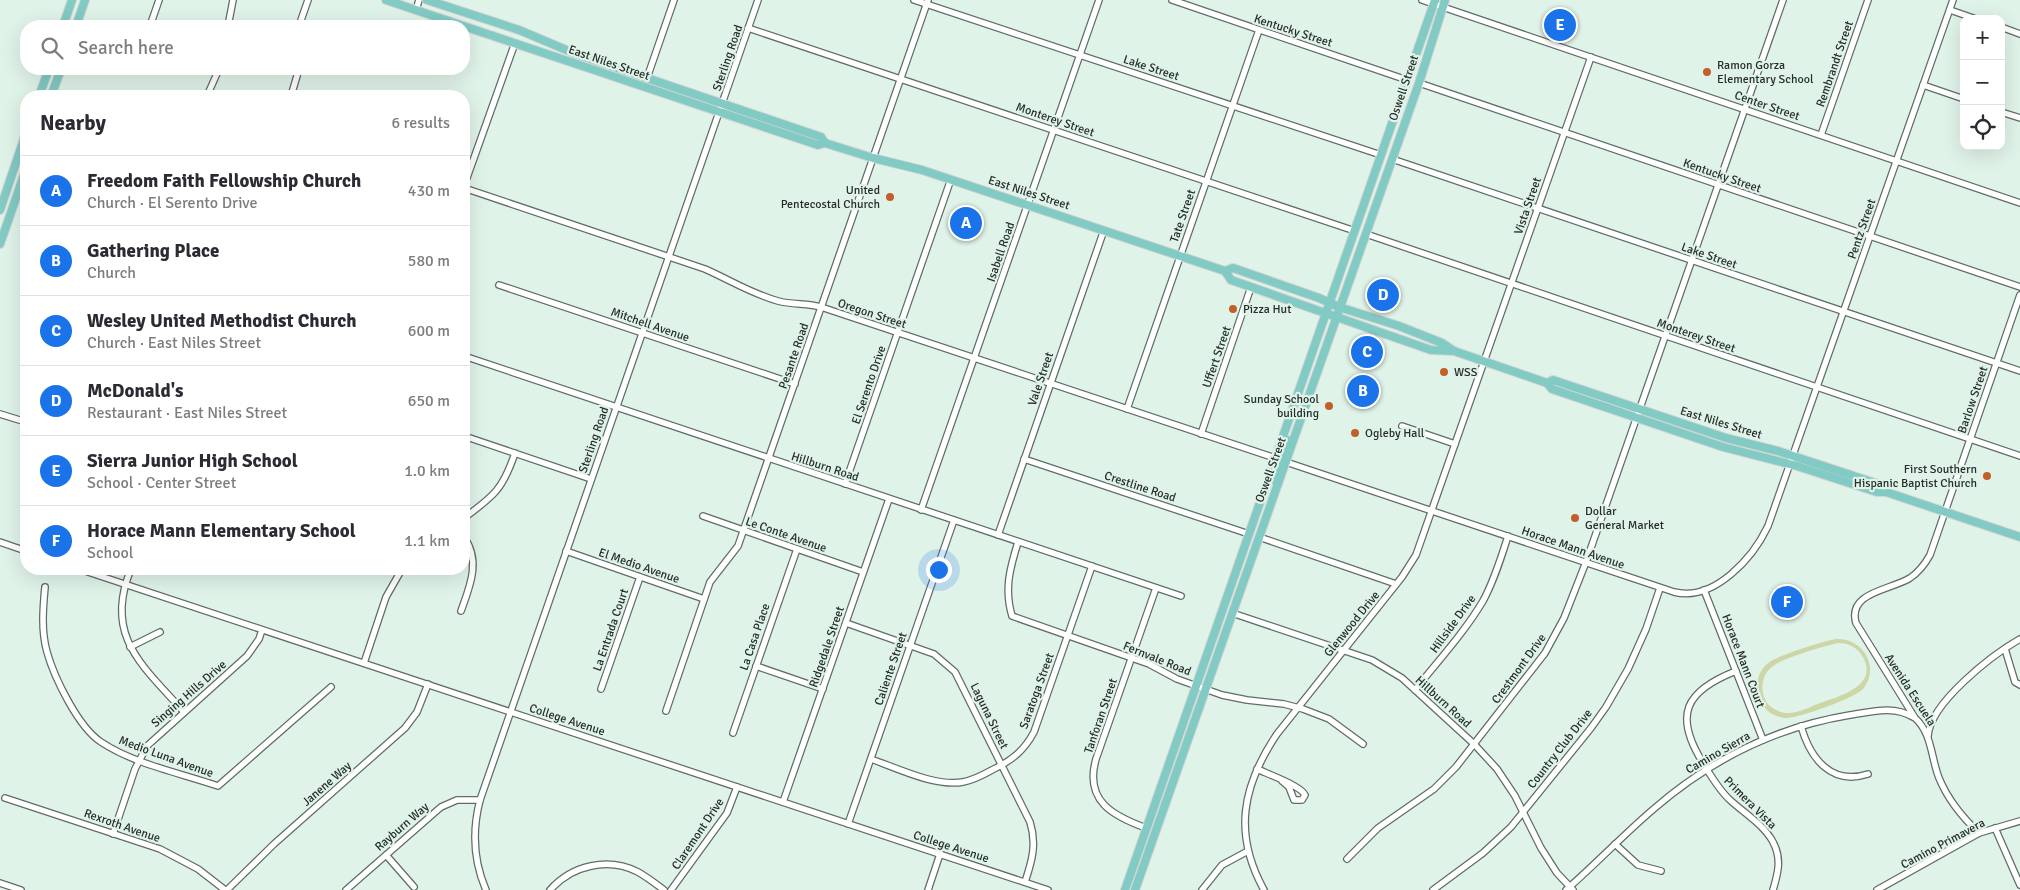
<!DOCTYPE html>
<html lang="en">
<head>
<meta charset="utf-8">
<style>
	:root { --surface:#fff; --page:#f2f2f3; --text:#2b2b33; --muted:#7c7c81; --line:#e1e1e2; --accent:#1a73e8 }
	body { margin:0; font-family:Signika,sans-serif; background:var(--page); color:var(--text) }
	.controls { position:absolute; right:15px; top:15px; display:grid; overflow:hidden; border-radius:10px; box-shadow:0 5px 20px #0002 }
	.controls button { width:45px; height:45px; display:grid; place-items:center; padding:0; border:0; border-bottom:1px solid var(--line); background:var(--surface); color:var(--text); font:25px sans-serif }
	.you { position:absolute; left:938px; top:569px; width:18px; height:18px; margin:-12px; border:4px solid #fff; border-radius:50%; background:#1a73e8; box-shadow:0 0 0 8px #1a73e833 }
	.badge { display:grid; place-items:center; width:32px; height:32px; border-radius:50%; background:var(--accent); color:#fff; font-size:16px; font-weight:700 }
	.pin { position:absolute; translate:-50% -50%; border:2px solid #fff; box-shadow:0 1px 5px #0006 }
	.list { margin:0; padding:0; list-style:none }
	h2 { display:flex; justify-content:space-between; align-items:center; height:65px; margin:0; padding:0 20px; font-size:21px }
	h2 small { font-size:16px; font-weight:400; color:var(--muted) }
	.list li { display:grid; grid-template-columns:32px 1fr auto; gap:15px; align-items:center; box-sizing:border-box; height:70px; padding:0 20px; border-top:1px solid var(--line) }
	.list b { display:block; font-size:19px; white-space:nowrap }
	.list p { margin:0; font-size:16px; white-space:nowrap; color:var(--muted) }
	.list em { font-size:16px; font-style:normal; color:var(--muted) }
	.icon { flex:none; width:28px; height:28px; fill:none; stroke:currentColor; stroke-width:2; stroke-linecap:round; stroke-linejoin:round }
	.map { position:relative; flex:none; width:2020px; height:890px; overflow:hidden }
	.search { position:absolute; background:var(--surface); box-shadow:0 5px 20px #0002; left:20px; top:20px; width:450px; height:55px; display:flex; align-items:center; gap:12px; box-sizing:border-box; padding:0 18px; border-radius:20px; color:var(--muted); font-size:19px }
	.panel { position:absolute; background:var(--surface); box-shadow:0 5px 20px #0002; left:20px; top:90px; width:450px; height:485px; border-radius:20px }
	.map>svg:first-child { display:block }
	.green { fill:#cdd6a6; fill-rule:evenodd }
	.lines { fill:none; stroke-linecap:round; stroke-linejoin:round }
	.minor-casing { stroke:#5e6e66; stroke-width:8 }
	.major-casing { stroke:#d4d5d4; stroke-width:10 }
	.minor { stroke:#fff; stroke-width:5.5 }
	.major { stroke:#82cac4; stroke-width:8 }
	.poi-dot { fill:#c35f29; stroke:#e0f3e9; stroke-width:2 }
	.labels { text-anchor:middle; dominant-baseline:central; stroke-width:4.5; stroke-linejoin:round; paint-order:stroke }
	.street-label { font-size:12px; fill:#262d2a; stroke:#e0f3e9 }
	.poi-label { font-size:12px; fill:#262d2a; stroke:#e0f3e9; text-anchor:start }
</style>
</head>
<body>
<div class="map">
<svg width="2020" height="890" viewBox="0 0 2020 890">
	<rect width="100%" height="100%" fill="#e0f3e9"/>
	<path class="green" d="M1836,639C1862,637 1881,667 1863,689C1855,698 1797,719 1785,718C1777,717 1770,714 1765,708C1752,694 1755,671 1771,661C1781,655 1823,641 1836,639ZM1838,643C1847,643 1855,646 1861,654C1882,685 1840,696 1820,703C1810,707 1798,713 1788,713C1781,713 1775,710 1770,706C1759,695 1760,675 1773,666C1783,658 1824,646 1838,643Z"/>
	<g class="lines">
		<g class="minor-casing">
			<g id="minor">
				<polyline points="914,0 1381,155"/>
				<polyline points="1172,0 1407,80"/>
				<polyline points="1422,0 2020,203"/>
				<polyline points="416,10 419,0"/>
				<polyline points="1950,10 1976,19"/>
				<polyline points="150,26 159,0"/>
				<polyline points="228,26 233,0"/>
				<polyline points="299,26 308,0"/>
				<polyline points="2001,27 2020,34"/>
				<polyline points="748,28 1355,231"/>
				<polyline points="647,78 674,0"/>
				<polyline points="1419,83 2020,287"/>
				<polyline points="1923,85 1964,99"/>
				<polyline points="207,96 219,69"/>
				<polyline points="291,96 299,69"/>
				<polyline points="2001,112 2020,118"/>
				<polyline points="1821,135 1868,0"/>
				<polyline points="1392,159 2020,371"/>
				<polyline points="464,186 515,43"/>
				<path d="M464,188L705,269C730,280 752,294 778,301C793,305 807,303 821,307L1275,458"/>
				<polyline points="1366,234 2020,456"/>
				<polyline points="499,285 795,384"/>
				<polyline points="464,356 1181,596"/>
				<polyline points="1127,409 1259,30"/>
				<polyline points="0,414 26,422"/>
				<polyline points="1402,426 1455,444"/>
				<polyline points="1201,434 1251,287"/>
				<polyline points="464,436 591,479"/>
				<polyline points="1024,459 1249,534"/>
				<path d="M1286,462L1674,592C1714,602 1753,558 1768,526L1953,0"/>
				<polyline points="845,484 951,179"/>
				<polyline points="921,510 1099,0"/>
				<polyline points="703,516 863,572"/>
				<path d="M464,518C494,496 503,489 515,453"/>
				<polyline points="998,535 1104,230"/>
				<polyline points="1259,537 1396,584"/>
				<polyline points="0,542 26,551"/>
				<path d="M1018,542C1010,568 1004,589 1012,616L1149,664L1177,679L1222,695L1247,700L1284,704L1303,709L1329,719L1363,744"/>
				<polyline points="566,551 704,599"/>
				<polyline points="79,569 1048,890"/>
				<path d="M131,569C103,636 143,666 184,712"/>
				<path d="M45,587C43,608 41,631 47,652C54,677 78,727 101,742C134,764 180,773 218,786L331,687"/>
				<polyline points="1704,590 1763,740"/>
				<path d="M461,611C470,586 481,561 464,537"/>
				<polyline points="1232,613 1372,660 1402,678 1474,744 1497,769 1515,796 1541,848 1557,873 1573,890"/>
				<path d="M846,623L934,654L955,672L1030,822C1037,844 1032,861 1025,882"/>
				<polyline points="130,647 160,632"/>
				<polyline points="2005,649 2015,682 2020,685"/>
				<polyline points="364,663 386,597 402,569"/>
				<polyline points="756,666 823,689"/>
				<path d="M1736,671C1685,691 1673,715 1703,763C1711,776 1719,790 1730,800C1744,813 1764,825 1773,842C1782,859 1778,873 1773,890"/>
				<polyline points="601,689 640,577"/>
				<path d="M1415,690C1438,661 1464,633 1483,601C1494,581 1501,558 1508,536"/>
				<polyline points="666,711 710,582 738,546 928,0"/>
				<path d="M1801,726C1810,758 1831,786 1868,774"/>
				<polyline points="733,733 797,549"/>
				<path d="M1928,736C1930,703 1992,655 2020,639"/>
				<path d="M871,759C897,768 935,787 963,782C974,780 983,775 992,770C1011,761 1024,751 1034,732L1092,566"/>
				<path d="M1257,769C1268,774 1301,786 1305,795L1302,800H1294L1289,787L1282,781"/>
				<polyline points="5,798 160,849 198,869 225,890"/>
				<polyline points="783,802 889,499"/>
				<polyline points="848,824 954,520"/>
				<path d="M1146,828C1113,816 1084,801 1096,759L1156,588"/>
				<polyline points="1995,828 2020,885"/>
				<path d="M1979,833C1962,817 1948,800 1939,778C1931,758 1932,733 1915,718L1856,623C1847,592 1891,590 1910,578C1919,572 1925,564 1930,555L2020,295"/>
				<polyline points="113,834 135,769 147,746 247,656 259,639 262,630"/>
				<polyline points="1615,844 1638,865 1661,871"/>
				<polyline points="386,855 414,887"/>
				<polyline points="1347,859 1378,828 1434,789 1456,767 1474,744 1545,653 1564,618 1586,562 1783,0"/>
				<polyline points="0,883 21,890"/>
				<polyline points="227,890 274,844 405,728 417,712 428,684"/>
				<polyline points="346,890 441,807 457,800 480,800"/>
				<path d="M486,890C473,860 472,831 480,800L758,0"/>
				<path d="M550,890C572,865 608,857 638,872C647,877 656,884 664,890"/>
				<polyline points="671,890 727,813 737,787"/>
				<polyline points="928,890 940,854"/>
				<polyline points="1202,890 1222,865 1248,851"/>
				<path d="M1264,890C1233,834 1242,786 1277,734L1402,577L1416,555L1591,57"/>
				<polyline points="1433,890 1483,853 1511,827 1591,728 1606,707 1628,669 1646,629 1660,588"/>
				<path d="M1566,890C1597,863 1625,833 1656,807C1712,759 1777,727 1850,715C1871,712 1893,705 1913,717"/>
				<polyline points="1877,890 1979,833 2020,821"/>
			</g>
		</g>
		<g class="major-casing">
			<g id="major">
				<polyline points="386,0 818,145 825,143 873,158 922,170 1225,271 1231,280 1431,350 1454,351"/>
				<polyline points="427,0 519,30 576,54 821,137 825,143"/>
				<polyline points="63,26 72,0"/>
				<polyline points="76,26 85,0"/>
				<polyline points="39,96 49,69"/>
				<polyline points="51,96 61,69"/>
				<polyline points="0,210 26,133"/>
				<polyline points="0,244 26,169"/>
				<polyline points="1225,271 1233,268 1319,298 1339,307 1399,326 1442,343 1454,351 1547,383 1552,389 1723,447 1797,466 1877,492 1886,492 2020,537"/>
				<polyline points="1547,383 1553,380 1726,438 1778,451 1881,485 1886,492"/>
				<polyline points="1286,462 1283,461 1283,456 1287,440"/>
				<polyline points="1274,480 1279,464 1275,458"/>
				<polyline points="1125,890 1435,0"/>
				<polyline points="1135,890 1419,83 1445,0"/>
			</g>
		</g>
		<use href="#minor" class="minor"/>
		<use href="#major" class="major"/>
	</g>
	<g class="poi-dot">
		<circle cx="1707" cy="72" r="5"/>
		<circle cx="890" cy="197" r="5"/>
		<circle cx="1233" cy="309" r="5"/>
		<circle cx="1444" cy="372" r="5"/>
		<circle cx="1329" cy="406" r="5"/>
		<circle cx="1355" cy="433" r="5"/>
		<circle cx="1987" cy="476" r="5"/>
		<circle cx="1575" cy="518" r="5"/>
	</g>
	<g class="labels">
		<g class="street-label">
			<text transform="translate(1293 31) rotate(18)">Kentucky Street</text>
			<text transform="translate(728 58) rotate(-71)">Sterling Road</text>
			<text transform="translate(609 63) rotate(19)">East Niles Street</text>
			<text transform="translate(1835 64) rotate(-71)">Rembrandt Street</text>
			<text transform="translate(1151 68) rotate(18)">Lake Street</text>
			<text transform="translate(1404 88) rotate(-71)">Oswell Street</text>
			<text transform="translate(1767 106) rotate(19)">Center Street</text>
			<text transform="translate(1055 120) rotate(19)">Monterey Street</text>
			<text transform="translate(1722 176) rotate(19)">Kentucky Street</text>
			<text transform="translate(1029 193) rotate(18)">East Niles Street</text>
			<text transform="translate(1528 206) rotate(-71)">Vista Street</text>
			<text transform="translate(1183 216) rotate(-71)">Tate Street</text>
			<text transform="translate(1862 229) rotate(-71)">Pentz Street</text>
			<text transform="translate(1001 252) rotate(-71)">Isabell Road</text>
			<text transform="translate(1709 256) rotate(19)">Lake Street</text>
			<text transform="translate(872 314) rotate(18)">Oregon Street</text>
			<text transform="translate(650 325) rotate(19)">Mitchell Avenue</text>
			<text transform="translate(1696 336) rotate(19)">Monterey Street</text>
			<text transform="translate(794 356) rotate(-71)">Pesante Road</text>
			<text transform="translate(1217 357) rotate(-71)">Uffert Street</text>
			<text transform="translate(1041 379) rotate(-71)">Vale Street</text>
			<text transform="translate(869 385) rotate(-71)">El Serento Drive</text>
			<text transform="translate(1973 400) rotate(-71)">Barlow Street</text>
			<text transform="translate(1721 423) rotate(17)">East Niles Street</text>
			<text transform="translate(594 440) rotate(-71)">Sterling Road</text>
			<text transform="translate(825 467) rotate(18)">Hillburn Road</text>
			<text transform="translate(1271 470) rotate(-70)">Oswell Street</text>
			<text transform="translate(1140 487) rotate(18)">Crestline Road</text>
			<text transform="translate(786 535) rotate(19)">Le Conte Avenue</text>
			<text transform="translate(1573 548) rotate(19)">Horace Mann Avenue</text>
			<text transform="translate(639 566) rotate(19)">El Medio Avenue</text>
			<text transform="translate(1352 624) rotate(-51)">Glenwood Drive</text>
			<text transform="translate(1453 624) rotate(-54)">Hillside Drive</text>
			<text transform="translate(611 630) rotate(-71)">La Entrada Court</text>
			<text transform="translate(755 637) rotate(-71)">La Casa Place</text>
			<text transform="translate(827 647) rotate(-71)">Ridgedale Street</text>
			<text transform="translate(1157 659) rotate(22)">Fernvale Road</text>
			<text transform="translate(1743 661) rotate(69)">Horace Mann Court</text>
			<text transform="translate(891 669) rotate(-71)">Caliente Street</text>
			<text transform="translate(1519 669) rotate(-54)">Crestmont Drive</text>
			<text transform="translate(1910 690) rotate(57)">Avenida Escuela</text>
			<text transform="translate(1037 691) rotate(-70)">Saratoga Street</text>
			<text transform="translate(189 694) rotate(-41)">Singing Hills Drive</text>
			<text transform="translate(1443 702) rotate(42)">Hillburn Road</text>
			<text transform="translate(989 716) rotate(64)">Laguna Street</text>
			<text transform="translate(1101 716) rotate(-71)">Tanforan Street</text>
			<text transform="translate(567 720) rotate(18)">College Avenue</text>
			<text transform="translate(1560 749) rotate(-52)">Country Club Drive</text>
			<text transform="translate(1718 753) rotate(-30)">Camino Sierra</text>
			<text transform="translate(166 757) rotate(20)">Medio Luna Avenue</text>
			<text transform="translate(327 784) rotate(-41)">Janene Way</text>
			<text transform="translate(1750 803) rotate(45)">Primera Vista</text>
			<text transform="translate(122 826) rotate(19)">Rexroth Avenue</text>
			<text transform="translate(402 827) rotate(-41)">Rayburn Way</text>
			<text transform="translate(698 834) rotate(-56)">Claremont Drive</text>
			<text transform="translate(1943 844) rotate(-28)">Camino Primavera</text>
			<text transform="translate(951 847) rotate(18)">College Avenue</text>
		</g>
		<g class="poi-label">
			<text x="1717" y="65">Ramon Gorza<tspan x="1717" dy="14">Elementary School</tspan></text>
			<text x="880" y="190" text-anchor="end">United<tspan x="880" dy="14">Pentecostal Church</tspan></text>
			<text x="1243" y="309">Pizza Hut</text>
			<text x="1454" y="372">WSS</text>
			<text x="1319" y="399" text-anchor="end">Sunday School<tspan x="1319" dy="14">building</tspan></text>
			<text x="1365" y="433">Ogleby Hall</text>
			<text x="1977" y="469" text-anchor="end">First Southern<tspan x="1977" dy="14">Hispanic Baptist Church</tspan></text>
			<text x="1585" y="511">Dollar<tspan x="1585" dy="14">General Market</tspan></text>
		</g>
	</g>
</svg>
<div class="controls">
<button>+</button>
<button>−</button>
<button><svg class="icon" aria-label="locate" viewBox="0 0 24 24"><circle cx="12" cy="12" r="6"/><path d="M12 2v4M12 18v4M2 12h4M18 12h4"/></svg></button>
</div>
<div class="you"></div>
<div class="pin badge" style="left:966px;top:223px">A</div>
<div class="pin badge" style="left:1363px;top:391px">B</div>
<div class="pin badge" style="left:1367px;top:352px">C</div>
<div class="pin badge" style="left:1383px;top:295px">D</div>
<div class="pin badge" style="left:1560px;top:25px">E</div>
<div class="pin badge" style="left:1787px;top:602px">F</div>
<div class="search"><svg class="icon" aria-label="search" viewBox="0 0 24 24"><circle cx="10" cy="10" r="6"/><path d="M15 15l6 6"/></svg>Search here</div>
<section class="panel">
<h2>Nearby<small>6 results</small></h2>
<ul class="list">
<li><span class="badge">A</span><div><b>Freedom Faith Fellowship Church</b><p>Church · El Serento Drive</p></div><em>430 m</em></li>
<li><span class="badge">B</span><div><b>Gathering Place</b><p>Church</p></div><em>580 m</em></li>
<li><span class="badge">C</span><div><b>Wesley United Methodist Church</b><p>Church · East Niles Street</p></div><em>600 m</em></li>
<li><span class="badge">D</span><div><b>McDonald's</b><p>Restaurant · East Niles Street</p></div><em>650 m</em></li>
<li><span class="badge">E</span><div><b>Sierra Junior High School</b><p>School · Center Street</p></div><em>1.0 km</em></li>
<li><span class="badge">F</span><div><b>Horace Mann Elementary School</b><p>School</p></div><em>1.1 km</em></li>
</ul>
</section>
</div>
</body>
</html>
